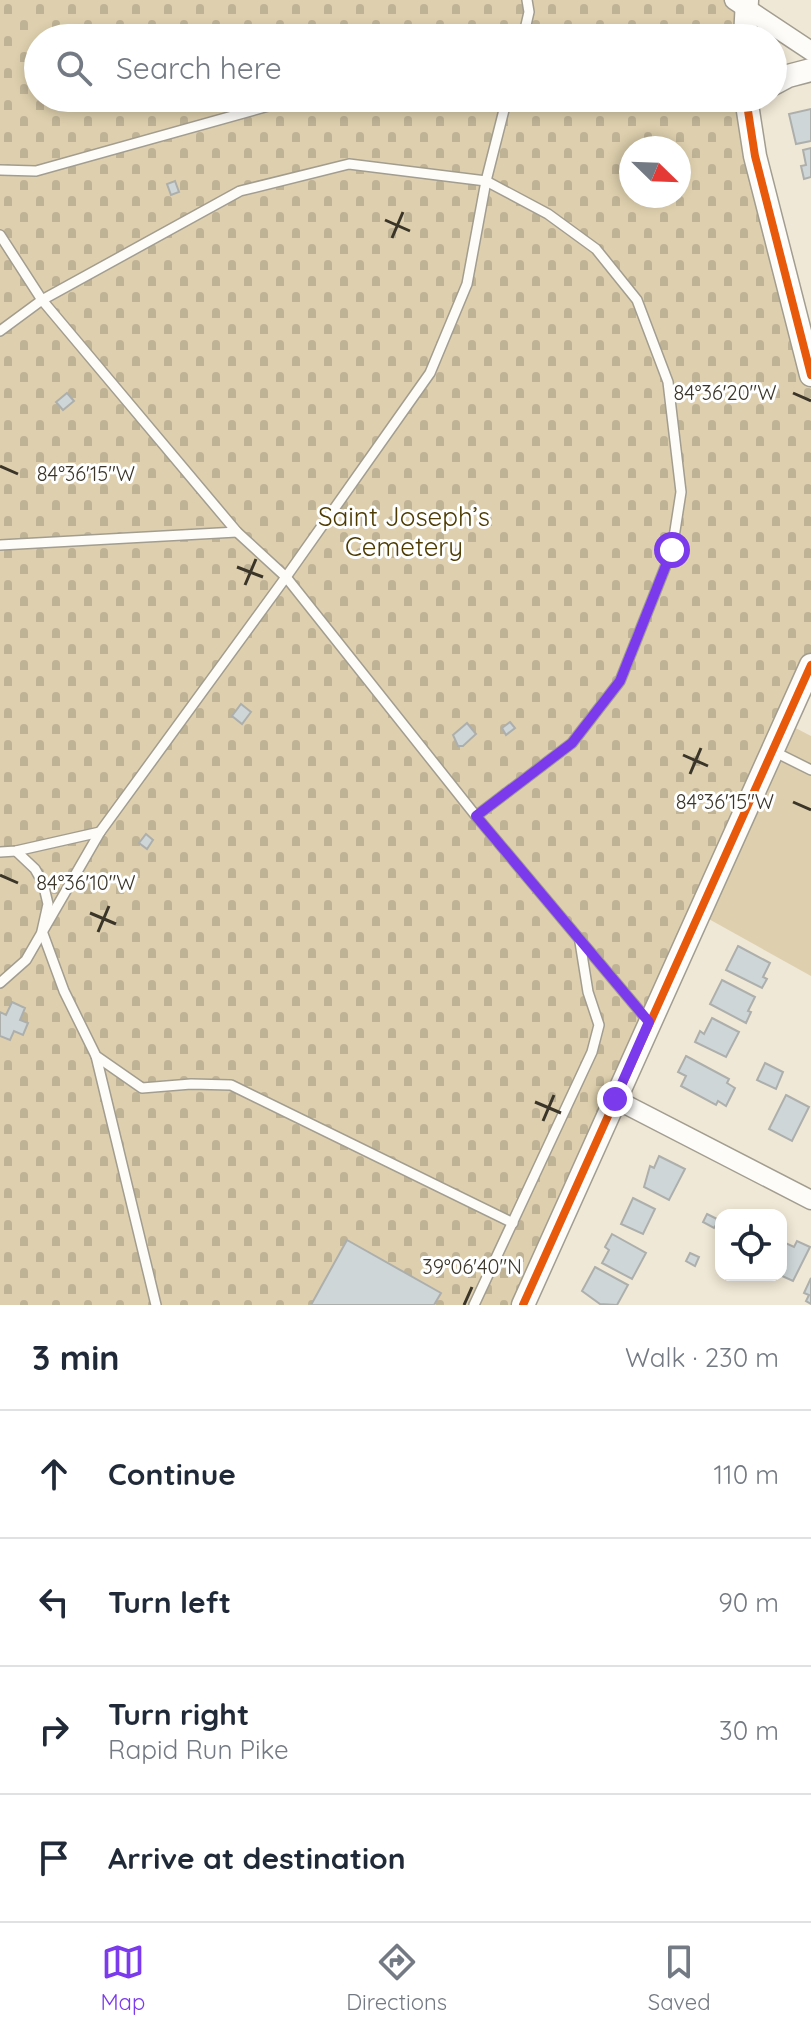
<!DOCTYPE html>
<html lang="en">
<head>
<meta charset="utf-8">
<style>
	:root { --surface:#fff; --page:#f2f2f3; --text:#1f2937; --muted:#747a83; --line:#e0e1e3; --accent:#7c3aed }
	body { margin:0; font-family:Quicksand,sans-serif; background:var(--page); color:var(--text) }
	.controls { position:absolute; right:24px; bottom:24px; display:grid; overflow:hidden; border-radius:16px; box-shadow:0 4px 12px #0003 }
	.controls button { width:72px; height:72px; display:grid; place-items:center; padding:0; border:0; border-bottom:2px solid var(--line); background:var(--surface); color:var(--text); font:40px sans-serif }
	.compass { position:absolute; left:619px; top:136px; width:72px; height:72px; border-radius:50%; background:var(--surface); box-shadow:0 4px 12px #0003; rotate:113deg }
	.stop { position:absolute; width:24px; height:24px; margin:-18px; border:6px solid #7c3aed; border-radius:50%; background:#fff }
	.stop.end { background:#7c3aed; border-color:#fff; box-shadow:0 2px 8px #0008 }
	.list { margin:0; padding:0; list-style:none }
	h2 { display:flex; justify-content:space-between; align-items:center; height:104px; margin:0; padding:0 32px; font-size:34px }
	h2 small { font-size:26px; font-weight:400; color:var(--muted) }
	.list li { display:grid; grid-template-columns:52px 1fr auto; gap:24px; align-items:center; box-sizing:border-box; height:128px; padding:0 32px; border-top:2px solid var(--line) }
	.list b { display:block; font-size:30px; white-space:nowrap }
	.list p { margin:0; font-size:26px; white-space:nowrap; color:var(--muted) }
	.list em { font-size:26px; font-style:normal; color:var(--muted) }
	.icon { flex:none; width:44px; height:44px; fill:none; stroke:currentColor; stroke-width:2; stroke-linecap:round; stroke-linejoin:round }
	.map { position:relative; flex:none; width:811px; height:1305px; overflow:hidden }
	.search { position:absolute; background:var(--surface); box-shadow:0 4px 12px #0003; left:24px; right:24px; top:24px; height:88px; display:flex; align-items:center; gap:20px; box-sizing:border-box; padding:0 28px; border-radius:44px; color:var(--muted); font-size:30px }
	.sheet { height:616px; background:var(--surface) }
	nav { display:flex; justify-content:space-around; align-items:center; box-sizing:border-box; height:112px; border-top:2px solid var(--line); background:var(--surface); font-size:22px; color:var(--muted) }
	nav a { display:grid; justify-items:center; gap:4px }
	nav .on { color:var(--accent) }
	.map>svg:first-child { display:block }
	.cemetery { fill:url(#cemetery-stones); fill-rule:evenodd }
	.garden { fill:#ded0ae }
	.building { fill:#ced6d7; stroke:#adafac; stroke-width:2 }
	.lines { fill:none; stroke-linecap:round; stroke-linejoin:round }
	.service-casing { stroke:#a29d8f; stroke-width:12 }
	.minor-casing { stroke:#a29d8f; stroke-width:21 }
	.tertiary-casing { stroke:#a29d8f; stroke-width:25 }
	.service { stroke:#fdfcf9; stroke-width:9 }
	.minor { stroke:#fdfcf9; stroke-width:18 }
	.tertiary { stroke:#fdfcf9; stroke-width:22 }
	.cycleway-casing { stroke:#fff; stroke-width:13 }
	.cycleway { stroke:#e8590c; stroke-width:8 }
	.route { stroke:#7c3aed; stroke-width:10 }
	.ticks { fill:none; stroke:#3a3528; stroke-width:3 }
	.labels { text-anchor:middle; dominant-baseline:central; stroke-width:6; stroke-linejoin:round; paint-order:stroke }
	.park-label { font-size:26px; fill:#4d3b01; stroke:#fff }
	.ticks-label { font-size:20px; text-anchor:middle; fill:#3a3528; stroke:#fff; stroke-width:6; stroke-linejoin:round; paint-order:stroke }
</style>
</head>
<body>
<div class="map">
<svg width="811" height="1305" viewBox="0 0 811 1305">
	<defs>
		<pattern id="cemetery-stones" width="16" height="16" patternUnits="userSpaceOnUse" patternTransform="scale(2)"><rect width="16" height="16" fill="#ded0ae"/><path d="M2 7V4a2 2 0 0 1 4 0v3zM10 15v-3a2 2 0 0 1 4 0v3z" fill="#bfb396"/></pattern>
	</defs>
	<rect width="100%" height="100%" fill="#f0e8d6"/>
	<path class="cemetery" d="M0,0H747L745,38H38V98H746L811,375V665L523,1305H0ZM631,148H679V196H631Z"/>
	<polygon class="garden" points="784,722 811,736 811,976 698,913"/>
	<g class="building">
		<polygon points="811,109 811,141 796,144 789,114"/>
		<polygon points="811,148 811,177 804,179 801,166 806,165 803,150"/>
		<polygon points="175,181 179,192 171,195 167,184"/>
		<polygon points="67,393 74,401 63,410 56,402"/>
		<polygon points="241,704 251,712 242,724 232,716"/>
		<polygon points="510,722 515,728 506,735 502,728"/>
		<polygon points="467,723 476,734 463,746 458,746 453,735"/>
		<polygon points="146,834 153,840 147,849 139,843"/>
		<polygon points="738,946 770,963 763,977 767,979 762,988 726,970"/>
		<polygon points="722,980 755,997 748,1011 751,1012 746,1023 710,1004"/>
		<polygon points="12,1002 25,1008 20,1020 28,1023 23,1035 14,1031 10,1040 0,1036 0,1012 6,1015"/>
		<polygon points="712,1018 739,1032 726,1057 695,1042 700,1031 704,1034"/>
		<polygon points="686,1056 729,1079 727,1083 735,1088 726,1106 718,1101 716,1105 681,1086 686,1076 678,1072"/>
		<polygon points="765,1063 783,1072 776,1089 757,1080"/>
		<polygon points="786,1095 809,1107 792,1141 769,1129"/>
		<polygon points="659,1156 685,1169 669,1200 644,1187 650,1166 654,1168"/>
		<polygon points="633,1198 655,1209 643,1234 621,1224"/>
		<polygon points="707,1214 719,1220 714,1228 703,1222"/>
		<polygon points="612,1234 646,1253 632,1279 602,1263 609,1250 605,1247"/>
		<polygon points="347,1240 441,1293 434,1305 311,1305"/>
		<polygon points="781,1241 794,1247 797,1241 810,1247 793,1281 780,1275"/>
		<polygon points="690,1253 699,1257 695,1266 686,1261"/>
		<polygon points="595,1267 628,1285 617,1305 600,1304 582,1291"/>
		<polygon points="811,1278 811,1304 806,1301 809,1295 804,1293"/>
	</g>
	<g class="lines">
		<g class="service-casing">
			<g id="service">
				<polyline points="512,38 524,35"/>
				<polyline points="523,38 529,12 527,0"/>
				<polyline points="0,170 36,171 297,98"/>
				<polyline points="0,235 42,300 237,532 286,577 476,816 649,1022"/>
				<polyline points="0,331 42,300 240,191 349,164 486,181 548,214 596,249 637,300 668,382 681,492 672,550 620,681 572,743 476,816"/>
				<polyline points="0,545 237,532"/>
				<polyline points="771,750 811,770"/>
				<polyline points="16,851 35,869 43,883 48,904 42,931 64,991 96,1056 142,1088 191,1084 231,1085 513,1223"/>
				<polyline points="0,852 16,851 100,832"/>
				<polyline points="0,983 26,960 100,832 286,577 430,373 467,284 486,181 507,98"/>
				<polyline points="96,1056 156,1305"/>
				<polyline points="474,1305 592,1052 599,1025 588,992 580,942"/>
			</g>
		</g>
		<g class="minor-casing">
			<g id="minor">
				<polyline points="734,0 811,51"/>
				<polyline points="615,1099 811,1200"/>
			</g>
		</g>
		<g class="tertiary-casing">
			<g id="tertiary">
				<polyline points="745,38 747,0"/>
				<polyline points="773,84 788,76 811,70"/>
				<polyline points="746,98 755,156 811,375"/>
				<polyline points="523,1305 811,665"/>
			</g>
		</g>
		<use href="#service" class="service"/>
		<use href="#minor" class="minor"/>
		<use href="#tertiary" class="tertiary"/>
		<g class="cycleway-casing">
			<g id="cycleway">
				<polyline points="746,98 755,156 811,375"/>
				<polyline points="523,1305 811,665"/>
			</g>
		</g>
		<use href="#cycleway" class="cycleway"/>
	</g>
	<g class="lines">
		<polyline class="route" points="615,1099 649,1022 476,816 572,743 620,681 672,550"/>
	</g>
	<path class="ticks" d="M385,220L410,231M392,238L403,212M793,393L811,401M0,466L18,474M237,567L263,577M245,585L256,559M683,755L708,766M690,774L701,748M793,802L811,810M0,875L18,883M90,913L116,924M98,932L109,906M535,1102L561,1113M543,1121L554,1095M464,1305L472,1287"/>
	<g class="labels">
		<g class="park-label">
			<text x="404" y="516">Saint Joseph’s<tspan x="404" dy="30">Cemetery</tspan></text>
		</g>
	</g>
	<g class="ticks-label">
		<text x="725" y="400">84°36'20"W</text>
		<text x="86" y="481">84°36'15"W</text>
		<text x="725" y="809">84°36'15"W</text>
		<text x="86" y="890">84°36'10"W</text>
		<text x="472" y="1274">39°06'40"N</text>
	</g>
</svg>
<div class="controls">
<button><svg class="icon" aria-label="locate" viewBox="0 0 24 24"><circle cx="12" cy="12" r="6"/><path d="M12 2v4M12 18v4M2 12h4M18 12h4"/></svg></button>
</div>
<svg class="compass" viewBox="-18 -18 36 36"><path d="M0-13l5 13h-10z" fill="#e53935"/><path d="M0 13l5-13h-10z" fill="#747a83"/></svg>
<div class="stop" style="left:672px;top:550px"></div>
<div class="stop end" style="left:615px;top:1099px"></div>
<div class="search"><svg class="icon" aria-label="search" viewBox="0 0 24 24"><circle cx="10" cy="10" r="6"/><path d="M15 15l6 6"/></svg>Search here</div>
</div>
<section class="sheet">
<h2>3 min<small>Walk · 230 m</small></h2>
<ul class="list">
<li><svg class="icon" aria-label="ahead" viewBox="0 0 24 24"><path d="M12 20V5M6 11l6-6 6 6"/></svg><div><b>Continue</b></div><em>110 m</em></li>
<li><svg class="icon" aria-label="left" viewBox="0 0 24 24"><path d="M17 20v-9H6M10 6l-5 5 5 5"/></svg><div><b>Turn left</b></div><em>90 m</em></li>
<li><svg class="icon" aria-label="right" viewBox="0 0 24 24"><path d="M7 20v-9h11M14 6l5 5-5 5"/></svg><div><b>Turn right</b><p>Rapid Run Pike</p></div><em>30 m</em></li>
<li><svg class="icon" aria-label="arrive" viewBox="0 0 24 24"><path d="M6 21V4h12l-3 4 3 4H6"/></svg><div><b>Arrive at destination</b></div></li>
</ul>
</section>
<nav>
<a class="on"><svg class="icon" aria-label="map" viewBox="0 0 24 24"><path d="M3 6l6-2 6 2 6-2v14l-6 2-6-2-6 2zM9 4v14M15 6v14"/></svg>Map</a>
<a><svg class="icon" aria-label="directions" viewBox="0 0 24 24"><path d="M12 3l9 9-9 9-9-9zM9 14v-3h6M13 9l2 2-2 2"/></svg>Directions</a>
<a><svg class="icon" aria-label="saved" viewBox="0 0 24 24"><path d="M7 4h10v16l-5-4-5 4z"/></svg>Saved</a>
</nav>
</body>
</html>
